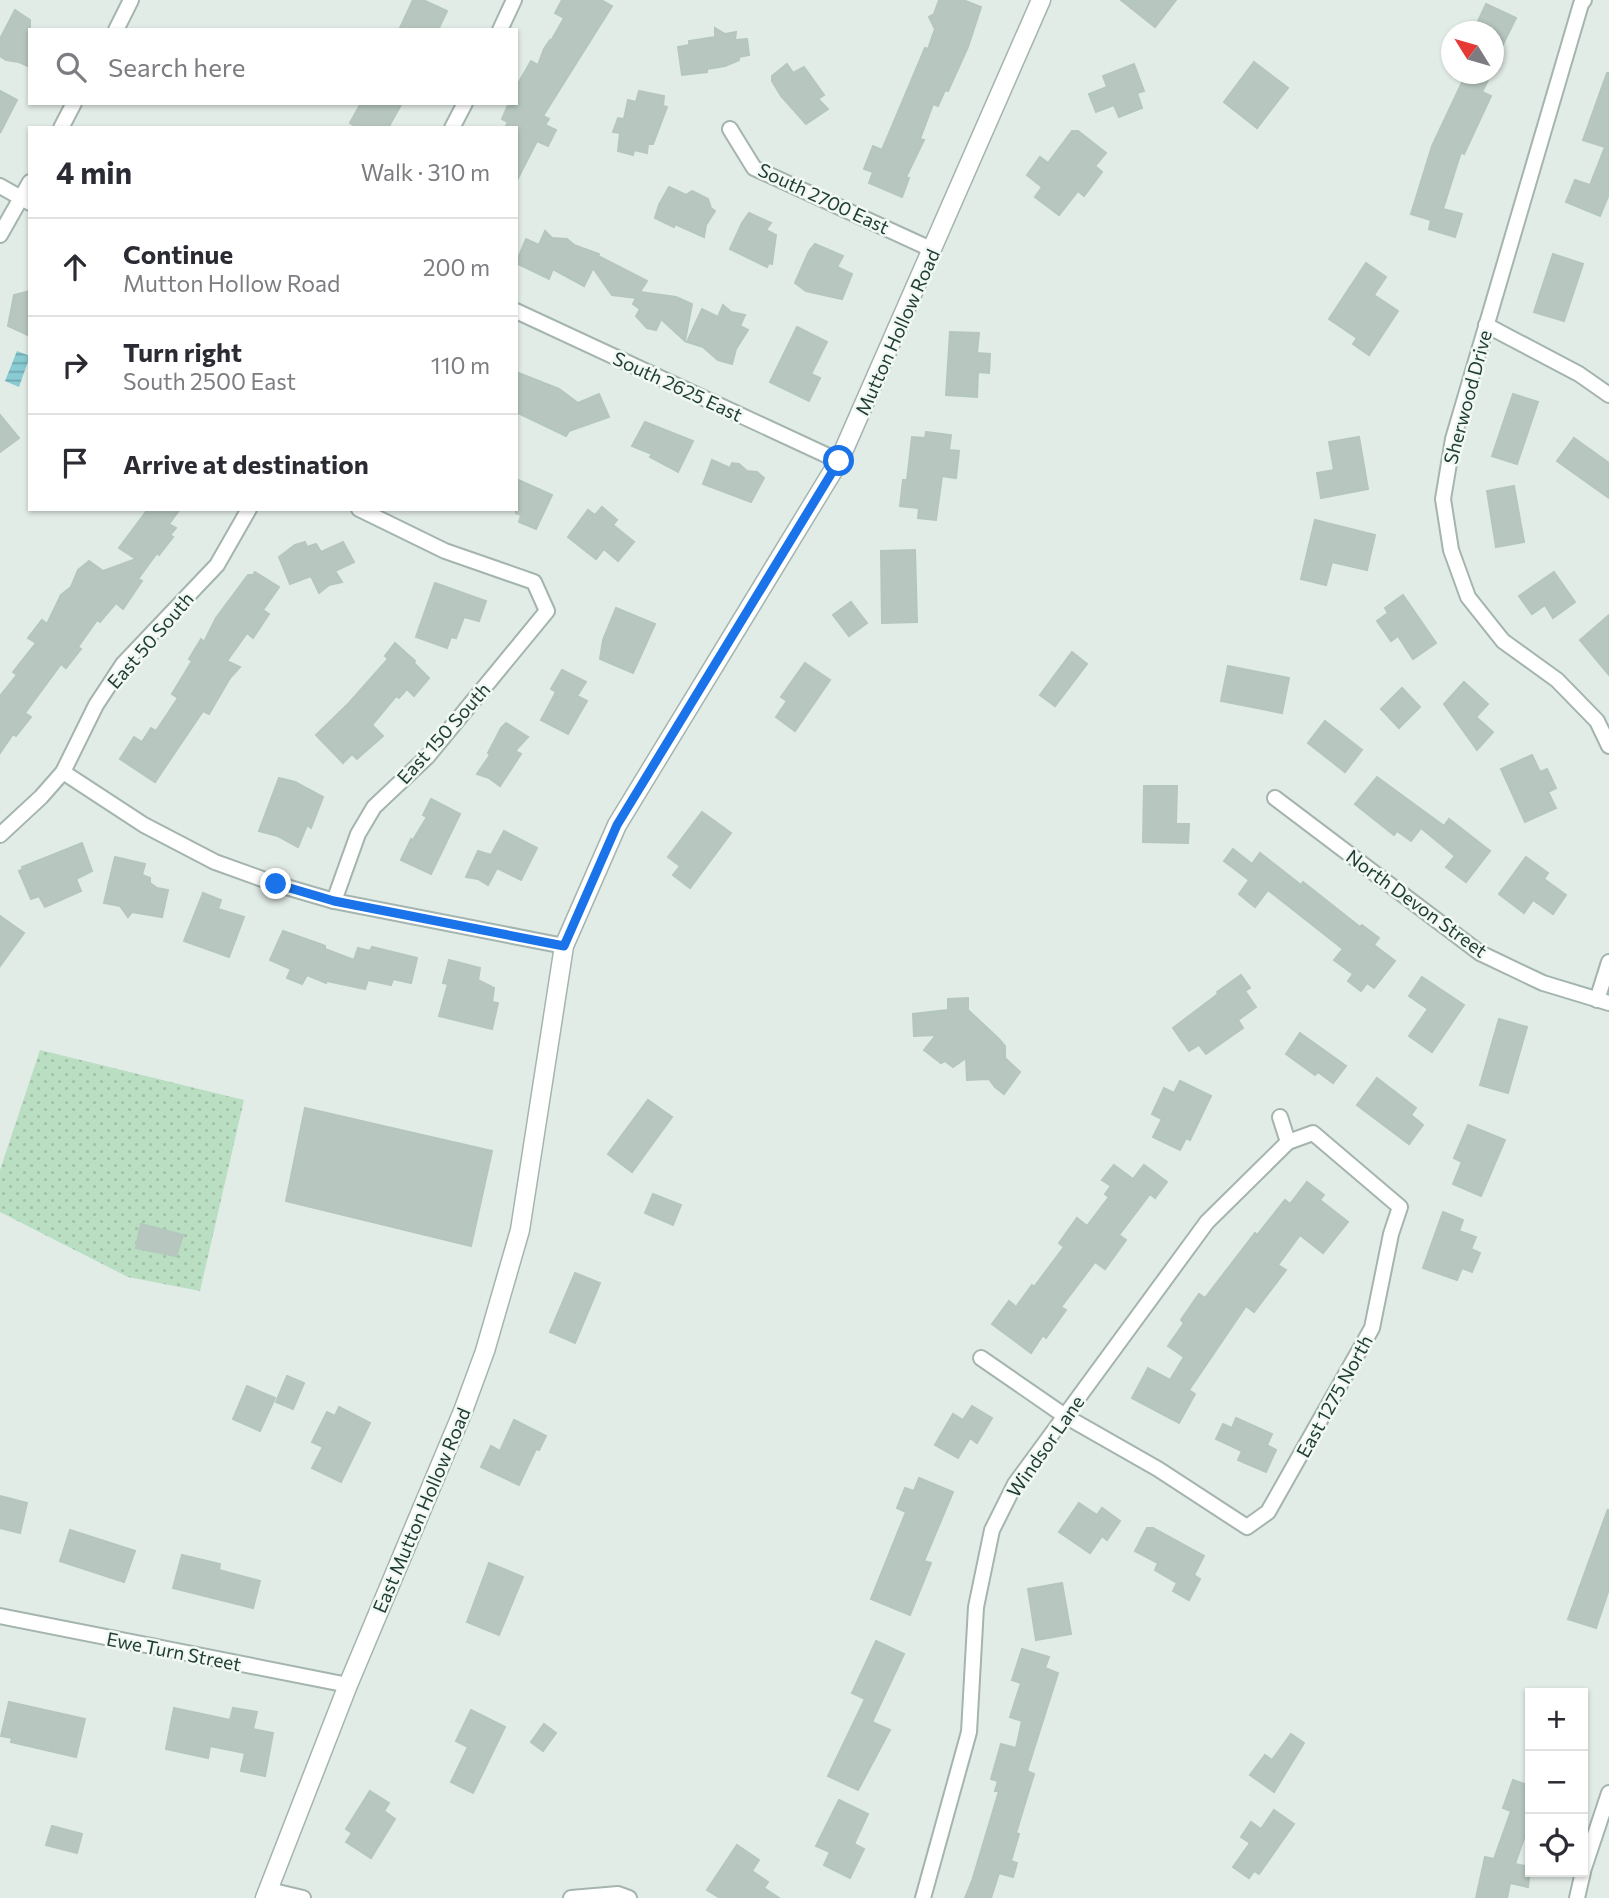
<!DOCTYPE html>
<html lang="en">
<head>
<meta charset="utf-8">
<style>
	:root { --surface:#fff; --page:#f7f7f7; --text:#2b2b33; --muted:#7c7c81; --line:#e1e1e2 }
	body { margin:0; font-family:Commissioner,sans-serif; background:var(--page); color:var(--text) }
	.controls { position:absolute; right:21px; bottom:21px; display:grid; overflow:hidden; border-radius:0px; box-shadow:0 2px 5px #0004 }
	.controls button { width:63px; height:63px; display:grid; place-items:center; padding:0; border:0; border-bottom:2px solid var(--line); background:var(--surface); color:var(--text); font:35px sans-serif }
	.compass { position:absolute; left:1441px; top:21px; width:63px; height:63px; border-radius:50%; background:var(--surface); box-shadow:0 2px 5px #0004; rotate:307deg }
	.stop { position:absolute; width:21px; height:21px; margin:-16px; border:5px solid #1a73e8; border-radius:50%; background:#fff }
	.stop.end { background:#1a73e8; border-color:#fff; box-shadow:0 2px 7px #0008 }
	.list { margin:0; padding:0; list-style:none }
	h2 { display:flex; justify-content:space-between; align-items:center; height:91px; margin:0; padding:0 28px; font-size:30px }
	h2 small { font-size:23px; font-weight:400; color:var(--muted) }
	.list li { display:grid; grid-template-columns:46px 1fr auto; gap:21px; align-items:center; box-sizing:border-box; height:98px; padding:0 28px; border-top:2px solid var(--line) }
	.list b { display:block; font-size:26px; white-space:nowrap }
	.list p { margin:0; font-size:23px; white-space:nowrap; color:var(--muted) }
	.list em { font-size:23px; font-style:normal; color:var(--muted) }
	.icon { flex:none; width:38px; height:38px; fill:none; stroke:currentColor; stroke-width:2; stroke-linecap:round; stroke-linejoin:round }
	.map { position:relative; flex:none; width:1609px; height:1898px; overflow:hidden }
	.search { position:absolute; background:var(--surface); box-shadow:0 2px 5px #0004; left:28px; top:28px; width:490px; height:77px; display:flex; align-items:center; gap:18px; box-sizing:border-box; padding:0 24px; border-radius:0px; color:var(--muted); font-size:26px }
	.panel { position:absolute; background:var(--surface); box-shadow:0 2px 5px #0004; left:28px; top:126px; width:490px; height:385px; border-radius:0px }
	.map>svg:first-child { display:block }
	.park { fill:url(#park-dots) }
	.water { fill:url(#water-rules) }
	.building { fill:#b7c7c0; stroke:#b4c6be; stroke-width:2 }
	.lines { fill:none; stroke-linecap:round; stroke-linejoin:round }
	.minor-casing { stroke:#a4b4ae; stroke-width:18 }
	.tertiary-casing { stroke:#a4b4ae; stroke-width:21 }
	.minor { stroke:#fff; stroke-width:14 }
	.tertiary { stroke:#fff; stroke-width:18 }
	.route { stroke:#1a73e8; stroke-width:9 }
	.labels { text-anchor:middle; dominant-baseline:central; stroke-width:5; stroke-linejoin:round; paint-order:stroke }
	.street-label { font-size:19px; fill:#213e35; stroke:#f2f9f5 }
</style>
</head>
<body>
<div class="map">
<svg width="1609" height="1898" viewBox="0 0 1609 1898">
	<defs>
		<pattern id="park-dots" width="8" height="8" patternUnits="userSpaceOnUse" patternTransform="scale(1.75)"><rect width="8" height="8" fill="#badec2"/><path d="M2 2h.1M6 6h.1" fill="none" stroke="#a0c0a7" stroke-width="1.8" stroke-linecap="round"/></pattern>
		<pattern id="water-rules" width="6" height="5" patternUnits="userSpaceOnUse" patternTransform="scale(1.75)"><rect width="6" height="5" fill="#89cbd3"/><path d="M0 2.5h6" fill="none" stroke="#70a6ac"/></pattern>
	</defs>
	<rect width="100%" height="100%" fill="#e2ece7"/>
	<polygon class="park" points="40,1050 244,1100 200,1291 128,1277 0,1212 0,1170"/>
	<polygon class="water" points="17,351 30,356 19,387 5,381"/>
	<g class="building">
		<polygon points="413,0 423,0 447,11 438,30 399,30"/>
		<polygon points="562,0 601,0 612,6 543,116 549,119 545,125 556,130 548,146 537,141 516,182 516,128 505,128 508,122 502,119 509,103 516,103 516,87 531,61 538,65 544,49 550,40 551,41 564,18 555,13"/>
		<polygon points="939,0 963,0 981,7 968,47 948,91 945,90 938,106 933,104 920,139 924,140 906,177 909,178 902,197 869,183 873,172 864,169 873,146 882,150 925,48 928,49 935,29 929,17 934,14"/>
		<polygon points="1121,0 1176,0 1155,27"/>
		<polygon points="1486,4 1516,18 1494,62 1494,32 1473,32"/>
		<polygon points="15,10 30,20 30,67 19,62 6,60 0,56 0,39"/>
		<polygon points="715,28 725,34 736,32 735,40 747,39 749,55 739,57 739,60 725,66 707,69 707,72 682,75 678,47 689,45 689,41 715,37"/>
		<polygon points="1254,62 1288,88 1257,128 1224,102"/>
		<polygon points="787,64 793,73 804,67 824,95 818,99 828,109 806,124 781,96 772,81 772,76"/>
		<polygon points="1134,64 1144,91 1137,93 1142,108 1119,117 1114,105 1096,112 1089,94 1107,87 1103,76"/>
		<polygon points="1607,73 1609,73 1609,194 1600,216 1566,202 1575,180 1590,185 1605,147 1583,140"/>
		<polygon points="1466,74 1491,74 1482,92 1491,96 1464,154 1461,152 1443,209 1462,214 1455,237 1429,229 1431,220 1411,214 1432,146"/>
		<polygon points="0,91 17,100 0,133"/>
		<polygon points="639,91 664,96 663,106 667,107 653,144 648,144 647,153 634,150 633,155 618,151 620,133 613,132 618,118 624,119 628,100 636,102"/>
		<polygon points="361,103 402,103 388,128 358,128 350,123"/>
		<polygon points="1072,131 1078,131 1106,153 1095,166 1102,172 1084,196 1078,191 1059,215 1035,197 1042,187 1027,175 1040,157 1048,163"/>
		<polygon points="669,187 686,195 692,191 708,199 711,208 715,211 706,225 704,237 675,224 674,227 655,218 659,205"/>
		<polygon points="749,213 771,223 766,230 776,235 772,264 769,263 767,267 730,249 742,223"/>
		<polygon points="545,231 552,238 567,239 580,250 577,246 599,254 598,256 647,281 640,292 676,297 692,304 685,341 661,319 656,330 647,328 636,316 640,309 633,304 636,298 612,295 593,268 584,286 553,269 549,279 516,263 526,239 539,245"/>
		<polygon points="815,244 843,256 837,267 852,274 842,299 806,291 795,283 809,251"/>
		<polygon points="1553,254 1583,264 1564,321 1534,312"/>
		<polygon points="1366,263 1386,277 1374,295 1398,311 1369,355 1353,344 1357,338 1329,319"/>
		<polygon points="30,291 30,336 8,326 14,295"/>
		<polygon points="723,305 731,312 745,315 740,326 748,330 736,349 732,364 718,360 703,347 687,342 702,309 718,317"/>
		<polygon points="797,327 827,342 811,374 820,378 809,401 770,382"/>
		<polygon points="950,332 979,333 977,353 990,354 989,373 978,372 977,397 946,395"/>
		<polygon points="516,372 559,389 578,403 599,394 609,417 569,431 566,436 516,412"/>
		<polygon points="1513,394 1538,402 1517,464 1492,456"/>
		<polygon points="0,415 19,438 0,452"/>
		<polygon points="645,422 693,441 678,472 650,457 652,454 632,446"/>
		<polygon points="926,432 951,435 949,450 959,451 956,478 942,476 936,520 918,518 919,508 900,506 903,480 907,480 912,437 925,438"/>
		<polygon points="1359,437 1368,489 1321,498 1317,473 1334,470 1329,442"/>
		<polygon points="1574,438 1609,463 1609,498 1557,461"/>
		<polygon points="712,460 730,468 732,463 739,464 747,471 757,472 764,478 751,502 703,484"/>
		<polygon points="516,479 552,495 536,529 519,522 521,515 516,513"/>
		<polygon points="1514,486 1524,542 1496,547 1487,491"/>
		<polygon points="602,507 617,520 613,525 634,542 618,561 604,549 596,559 568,537 588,510 595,515"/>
		<polygon points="148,509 180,509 169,524 176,528 170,535 173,537 159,555 157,553 138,579 142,581 123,609 116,603 100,622 97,620 78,647 81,649 66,668 61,664 25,713 31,717 16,736 13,734 0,753 0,696 17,675 13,672 36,643 28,638 42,620 47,624 61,595 71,587 78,570 89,561 103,571 136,559 119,548"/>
		<polygon points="1315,520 1375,535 1367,570 1332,562 1326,585 1301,579"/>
		<polygon points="305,542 307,547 316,544 321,552 343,542 354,562 335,571 342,582 329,585 319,593 311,576 290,584 279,557 295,545"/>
		<polygon points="915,550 917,622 882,623 881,551"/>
		<polygon points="255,572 279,587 263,610 269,614 253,638 247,633 227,661 240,667 230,678 209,714 203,711 155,782 120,759 134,737 142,742 151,728 156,731 178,698 172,694 192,661 189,659 201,639 204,642 216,618 248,575 253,575"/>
		<polygon points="1554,572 1575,602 1553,618 1545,605 1532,614 1519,596"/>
		<polygon points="435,583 486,601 479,621 464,617 456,638 451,637 447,648 416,637"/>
		<polygon points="1403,595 1436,643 1413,659 1398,636 1391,641 1377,621 1388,613 1385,608"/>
		<polygon points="851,602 867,623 849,636 833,615"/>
		<polygon points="616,608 655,624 633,673 600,659 603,640"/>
		<polygon points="1609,615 1609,675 1580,640"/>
		<polygon points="395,643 415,661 414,663 429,678 414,696 407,689 399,698 396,696 372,725 383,736 357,759 352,754 343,763 316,735 349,703 388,659 385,656"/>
		<polygon points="1072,652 1087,664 1055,706 1040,695"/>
		<polygon points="805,663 830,680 795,731 776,717 787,701 781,697"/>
		<polygon points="1228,666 1289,678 1282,713 1221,701"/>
		<polygon points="562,670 586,682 577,696 587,701 568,734 541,720 556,692 551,689"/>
		<polygon points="1464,682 1488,704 1476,717 1493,732 1477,750 1444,704"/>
		<polygon points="1402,688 1420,707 1399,728 1381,709"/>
		<polygon points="1325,721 1362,750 1345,772 1308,743"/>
		<polygon points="506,723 528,737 515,751 521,754 500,786 489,778 477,774 490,755 488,753 501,728"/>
		<polygon points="1532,755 1540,772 1547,769 1556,788 1548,792 1556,808 1525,822 1501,769"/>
		<polygon points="1377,777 1444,826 1449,819 1490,851 1466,882 1446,867 1455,856 1421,828 1411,841 1397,831 1394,835 1355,804"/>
		<polygon points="279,778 295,782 323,797 311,828 307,825 298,847 278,836 259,831"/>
		<polygon points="1144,786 1177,786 1176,824 1189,824 1188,843 1143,842"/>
		<polygon points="431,799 460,814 431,874 401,860 411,839 413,840 427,817 423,815"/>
		<polygon points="702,812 731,833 690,888 673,875 680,866 668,857"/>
		<polygon points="504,831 537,848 521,880 497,868 488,885 478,879 466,877 478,851 491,855"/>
		<polygon points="82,843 92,871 76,879 81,891 45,907 39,896 31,899 19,871 23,869 22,867"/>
		<polygon points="1233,849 1252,864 1260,853 1301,885 1303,882 1360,927 1362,925 1379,938 1374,945 1395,961 1374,988 1367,983 1361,991 1348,981 1353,974 1334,960 1343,949 1268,890 1255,907 1239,894 1249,880 1224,861"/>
		<polygon points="115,857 145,864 142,875 150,878 150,883 157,888 168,890 162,917 132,912 128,917 120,906 104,903"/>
		<polygon points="1526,857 1548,873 1544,879 1566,895 1553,914 1533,900 1524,913 1499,894"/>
		<polygon points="203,893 221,900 218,909 244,917 229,957 184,941"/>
		<polygon points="0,916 24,933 0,966"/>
		<polygon points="283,931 320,944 325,946 325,949 354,960 358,948 370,951 372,947 417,958 411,983 393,979 391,985 368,980 365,989 327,981 326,983 307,975 302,984 287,978 291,969 270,960"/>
		<polygon points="449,960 480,968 478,980 494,988 492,1002 498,1003 492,1029 439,1016 448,984 443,983"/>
		<polygon points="1241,975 1250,988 1245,991 1256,1007 1238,1020 1243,1028 1206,1054 1199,1045 1189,1051 1173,1028 1218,994 1217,992"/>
		<polygon points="1422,977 1464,1005 1432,1052 1409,1036 1428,1009 1409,996"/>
		<polygon points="968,998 968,1010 999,1039 1005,1046 1005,1058 1020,1072 1004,1094 995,1087 989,1079 967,1080 966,1058 953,1067 945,1061 941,1063 924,1050 936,1035 914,1036 913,1014 948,1010 948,999"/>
		<polygon points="1499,1019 1527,1027 1508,1093 1480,1085"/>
		<polygon points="1300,1033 1346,1066 1333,1083 1318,1072 1315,1075 1286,1054"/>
		<polygon points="1377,1078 1416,1108 1411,1115 1423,1125 1409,1144 1357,1105"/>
		<polygon points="1180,1081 1211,1096 1190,1140 1186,1138 1180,1150 1153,1137 1162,1119 1152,1114 1164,1088 1174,1093"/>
		<polygon points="648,1100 672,1117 632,1172 608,1154"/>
		<polygon points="305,1108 492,1151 471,1246 286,1201"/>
		<polygon points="1468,1125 1505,1140 1481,1196 1453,1184 1462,1162 1454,1158"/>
		<polygon points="1114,1165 1133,1179 1144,1165 1167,1182 1155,1198 1150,1194 1119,1235 1126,1240 1105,1269 1095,1262 1061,1307 1066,1310 1046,1338 1043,1335 1031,1353 992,1324 1009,1301 1016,1307 1032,1285 1034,1287 1064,1247 1059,1243 1077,1218 1087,1226 1109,1197 1105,1194 1111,1186 1102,1180"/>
		<polygon points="1307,1182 1324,1195 1320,1200 1348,1222 1323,1253 1300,1235 1278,1265 1286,1270 1254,1312 1246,1306 1189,1390 1195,1394 1179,1423 1132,1398 1148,1368 1170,1380 1184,1357 1168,1346 1184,1323 1181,1320 1199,1294 1205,1298 1255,1233 1257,1235 1285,1200 1290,1204"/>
		<polygon points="653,1194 681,1205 673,1225 645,1213"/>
		<polygon points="1443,1212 1463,1220 1459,1231 1476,1237 1471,1249 1480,1253 1472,1272 1462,1268 1457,1280 1423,1268"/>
		<polygon points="141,1224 183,1235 176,1256 136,1248"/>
		<polygon points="575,1273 600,1283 575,1343 550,1332"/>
		<polygon points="287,1376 304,1383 293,1409 276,1402"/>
		<polygon points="247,1386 275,1398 260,1431 233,1419"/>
		<polygon points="972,1406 992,1418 977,1443 970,1438 958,1458 935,1445 953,1414 963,1420"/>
		<polygon points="339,1407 370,1423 341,1482 312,1468 323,1447 312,1442 327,1412 335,1416"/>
		<polygon points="1236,1418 1272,1434 1267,1445 1276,1450 1266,1472 1238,1460 1242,1451 1216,1439 1223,1424 1232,1428"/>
		<polygon points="514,1420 546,1436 539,1450 536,1449 519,1485 481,1467 491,1446 500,1451"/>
		<polygon points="919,1478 953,1492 924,1561 931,1563 910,1615 871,1599 906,1512 897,1508 905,1488 914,1491"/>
		<polygon points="0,1496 27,1503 20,1533 0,1528"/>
		<polygon points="1079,1503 1097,1515 1102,1508 1120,1521 1107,1540 1102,1536 1090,1553 1059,1532"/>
		<polygon points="1608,1509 1609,1589 1596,1628 1568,1619"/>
		<polygon points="1147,1528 1153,1528 1204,1556 1194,1575 1200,1579 1189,1600 1173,1591 1177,1583 1155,1570 1158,1563 1135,1551"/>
		<polygon points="70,1530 135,1551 124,1582 60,1561"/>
		<polygon points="182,1555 220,1564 219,1570 260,1581 253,1608 173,1588"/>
		<polygon points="489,1563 523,1577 499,1635 467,1622"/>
		<polygon points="1062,1583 1071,1634 1036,1640 1028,1589"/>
		<polygon points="876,1641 904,1654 872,1722 890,1730 858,1790 828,1776 865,1699 852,1693"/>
		<polygon points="1022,1649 1049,1657 1045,1668 1058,1673 1027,1771 1034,1774 1016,1833 1019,1834 1011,1861 1017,1863 1013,1877 999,1873 991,1898 965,1898 972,1881 999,1791 995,1791 998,1781 991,1779 1001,1744 1016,1748 1022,1721 1010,1717 1021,1683 1012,1680"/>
		<polygon points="9,1702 85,1719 76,1757 11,1742 12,1738 1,1736"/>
		<polygon points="174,1708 230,1720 233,1708 257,1712 253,1729 273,1733 265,1776 241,1771 245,1753 210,1746 208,1758 166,1749"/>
		<polygon points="471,1710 505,1727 473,1793 451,1782 468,1747 456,1741"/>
		<polygon points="544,1724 556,1733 543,1751 531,1742"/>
		<polygon points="1291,1734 1304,1743 1274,1792 1250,1775 1265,1755 1272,1760"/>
		<polygon points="1513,1780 1530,1786 1530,1821 1515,1864 1530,1867 1528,1887 1510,1883 1507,1898 1476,1898 1485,1857 1494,1859 1511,1811 1503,1808"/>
		<polygon points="370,1791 389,1803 384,1811 395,1819 371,1858 346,1842 352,1833 346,1829"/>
		<polygon points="839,1800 868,1814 854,1844 864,1849 850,1878 824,1865 830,1852 816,1846"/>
		<polygon points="1274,1810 1294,1824 1259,1874 1254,1871 1249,1878 1233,1867 1250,1843 1241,1837 1251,1822 1261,1829"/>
		<polygon points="52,1826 82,1834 77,1853 46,1845"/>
		<polygon points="737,1845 759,1860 752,1871 768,1882 764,1888 779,1898 720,1898 707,1890"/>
	</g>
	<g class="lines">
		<g class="minor-casing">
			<g id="minor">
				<polyline points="1584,0 1581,4 1453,439 1443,499 1451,550 1468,597 1503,641 1557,680 1597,721 1609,746"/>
				<polyline points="116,30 131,0"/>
				<polyline points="500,30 514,0"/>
				<polyline points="61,128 74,103"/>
				<polyline points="452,128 465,103"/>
				<polyline points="730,129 754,168 933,250"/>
				<polyline points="0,186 30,203"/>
				<polyline points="0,235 30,182"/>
				<polyline points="516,311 839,461"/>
				<polyline points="1486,325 1579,374 1609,395"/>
				<polyline points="63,772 144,825 215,862 276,884 334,901 564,946"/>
				<polyline points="1275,798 1480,953 1543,983 1609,1003"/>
				<polyline points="0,835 41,797 63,772 96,705 123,664 217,565 249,509"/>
				<polyline points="334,901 358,834 374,807 427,757 547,611 534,582 445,551 359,509"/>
				<polyline points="1597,1000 1609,962"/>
				<polyline points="981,1358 1065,1416 1158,1469 1247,1527 1268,1512 1372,1328 1391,1234 1400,1207 1313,1133 1288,1142 1280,1117"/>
				<polyline points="0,1616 348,1685"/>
				<polyline points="1583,1871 1609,1793"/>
				<polyline points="269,1890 303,1898"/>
				<polyline points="571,1898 618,1894 629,1898"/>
				<polyline points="923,1898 969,1732 976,1607 992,1530 1015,1484 1207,1222 1288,1142"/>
				<polyline points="1577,1898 1583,1872"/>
			</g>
		</g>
		<g class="tertiary-casing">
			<polyline id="tertiary" points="265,1898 348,1685 463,1411 485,1351 520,1230 564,946 617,825 839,461 1041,0"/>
		</g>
		<use href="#minor" class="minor"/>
		<use href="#tertiary" class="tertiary"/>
	</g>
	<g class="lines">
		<polyline class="route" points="276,884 334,901 564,946 617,825 839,461"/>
	</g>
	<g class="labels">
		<g class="street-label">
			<text transform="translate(824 198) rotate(25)">South 2700 East</text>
			<text transform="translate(897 332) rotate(-66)">Mutton Hollow Road</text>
			<text transform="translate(678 386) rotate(25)">South 2625 East</text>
			<text transform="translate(1467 397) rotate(-75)">Sherwood Drive</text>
			<text transform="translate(150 640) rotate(-49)">East 50 South</text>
			<text transform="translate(443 733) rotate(-48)">East 150 South</text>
			<text transform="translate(1417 903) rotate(36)">North Devon Street</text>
			<text transform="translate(1334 1396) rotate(-61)">East 1275 North</text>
			<text transform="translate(1045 1446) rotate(-55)">Windsor Lane</text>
			<text transform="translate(421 1510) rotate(-67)">East Mutton Hollow Road</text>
			<text transform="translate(174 1651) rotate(11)">Ewe Turn Street</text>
		</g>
	</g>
</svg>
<div class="controls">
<button>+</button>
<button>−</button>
<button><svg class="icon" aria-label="locate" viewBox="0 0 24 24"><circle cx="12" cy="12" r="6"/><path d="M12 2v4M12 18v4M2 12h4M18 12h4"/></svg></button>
</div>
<svg class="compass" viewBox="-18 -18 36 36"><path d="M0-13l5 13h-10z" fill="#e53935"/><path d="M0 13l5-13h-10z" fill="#7c7c81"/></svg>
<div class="stop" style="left:839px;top:461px"></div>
<div class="stop end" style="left:276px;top:884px"></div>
<div class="search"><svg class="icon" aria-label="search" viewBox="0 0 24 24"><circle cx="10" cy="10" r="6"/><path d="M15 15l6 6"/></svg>Search here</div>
<section class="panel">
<h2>4 min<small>Walk · 310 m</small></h2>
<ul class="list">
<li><svg class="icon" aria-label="ahead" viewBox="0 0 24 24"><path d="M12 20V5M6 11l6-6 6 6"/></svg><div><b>Continue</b><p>Mutton Hollow Road</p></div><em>200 m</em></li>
<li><svg class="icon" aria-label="right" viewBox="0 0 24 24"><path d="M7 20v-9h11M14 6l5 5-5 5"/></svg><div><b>Turn right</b><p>South 2500 East</p></div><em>110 m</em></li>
<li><svg class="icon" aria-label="arrive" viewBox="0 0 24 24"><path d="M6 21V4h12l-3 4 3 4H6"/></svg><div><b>Arrive at destination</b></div></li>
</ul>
</section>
</div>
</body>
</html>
